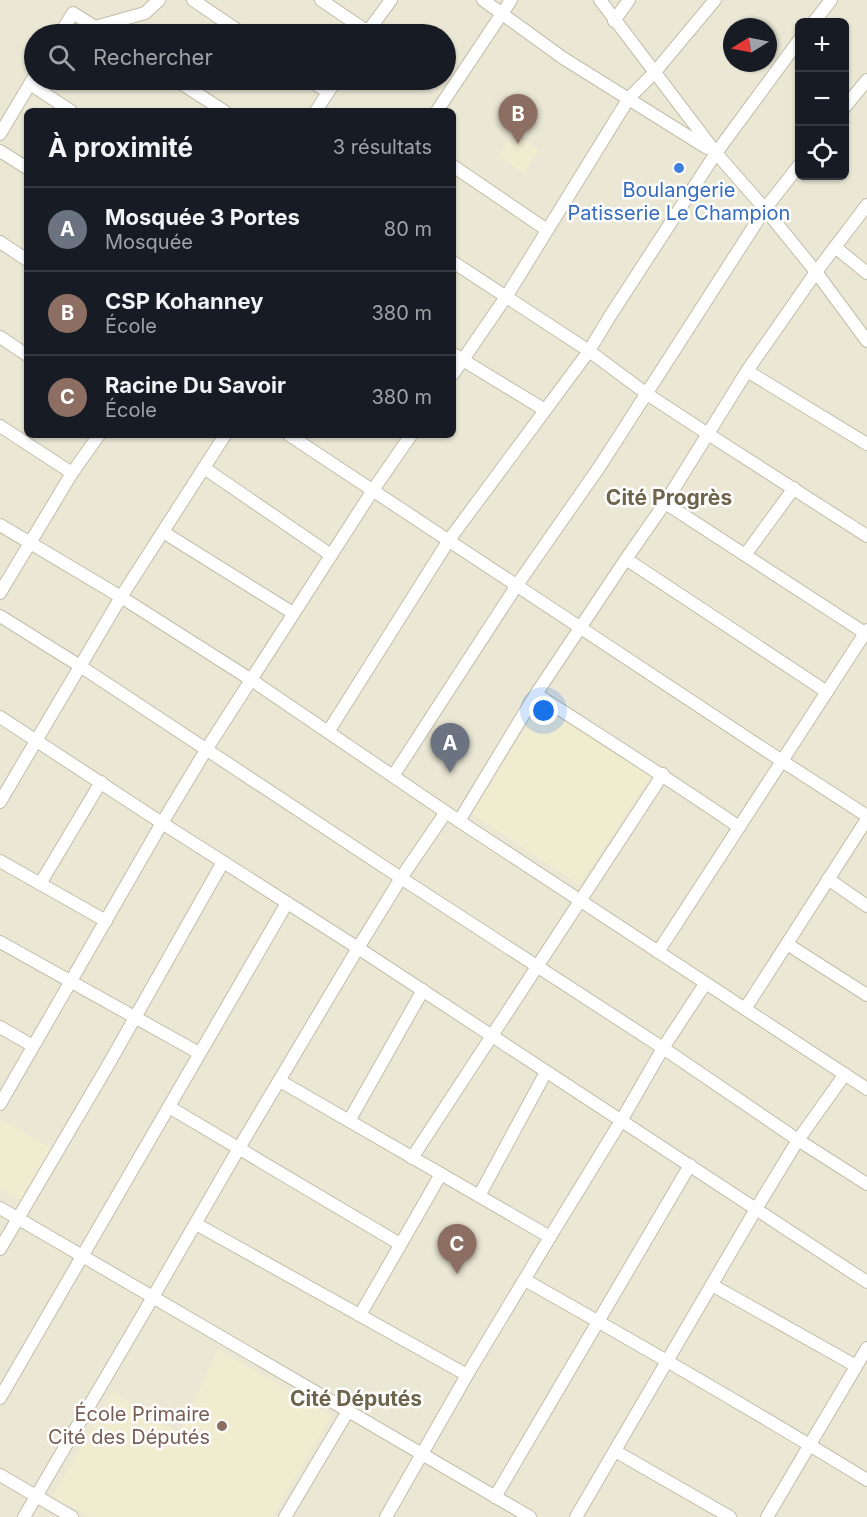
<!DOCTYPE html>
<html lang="fr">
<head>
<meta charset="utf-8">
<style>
	:root { --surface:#171b24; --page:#242831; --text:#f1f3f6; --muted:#9ea1a6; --line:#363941; --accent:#0f766e }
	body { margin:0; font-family:Inter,sans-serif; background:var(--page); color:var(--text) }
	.controls { position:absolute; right:18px; top:18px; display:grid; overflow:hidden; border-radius:9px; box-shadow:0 2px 4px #0004 }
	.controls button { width:54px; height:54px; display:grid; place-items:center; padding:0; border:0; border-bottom:2px solid var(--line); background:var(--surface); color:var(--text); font:30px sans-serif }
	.compass { position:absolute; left:723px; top:18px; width:54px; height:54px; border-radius:50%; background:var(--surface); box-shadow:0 2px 4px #0004; rotate:260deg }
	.you { position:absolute; left:544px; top:711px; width:21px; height:21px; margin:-15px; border:4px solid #fff; border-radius:50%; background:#1a73e8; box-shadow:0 0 0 9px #1a73e833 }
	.badge { display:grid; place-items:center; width:39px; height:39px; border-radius:50%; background:var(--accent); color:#fff; font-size:20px; font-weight:700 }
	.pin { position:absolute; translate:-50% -50px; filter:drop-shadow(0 2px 3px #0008) }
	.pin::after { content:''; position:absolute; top:32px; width:21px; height:18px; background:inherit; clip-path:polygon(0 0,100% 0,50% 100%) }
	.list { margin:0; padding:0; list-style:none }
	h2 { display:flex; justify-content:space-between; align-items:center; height:78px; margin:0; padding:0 24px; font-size:26px }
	h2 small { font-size:20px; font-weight:400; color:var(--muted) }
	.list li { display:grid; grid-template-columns:39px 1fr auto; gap:18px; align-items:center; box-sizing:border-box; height:84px; padding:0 24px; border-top:2px solid var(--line) }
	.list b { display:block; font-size:22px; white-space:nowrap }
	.list p { margin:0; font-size:20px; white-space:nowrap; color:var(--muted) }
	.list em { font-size:20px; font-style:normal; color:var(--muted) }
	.icon { flex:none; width:33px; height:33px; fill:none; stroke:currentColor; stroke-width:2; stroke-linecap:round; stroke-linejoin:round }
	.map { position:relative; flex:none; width:867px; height:1517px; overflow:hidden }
	.search { position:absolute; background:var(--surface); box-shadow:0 2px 4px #0004; left:24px; top:24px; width:432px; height:66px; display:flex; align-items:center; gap:15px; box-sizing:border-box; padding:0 21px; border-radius:33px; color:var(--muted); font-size:22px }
	.panel { position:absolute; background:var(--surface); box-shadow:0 2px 4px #0004; left:24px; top:108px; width:432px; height:330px; border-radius:9px }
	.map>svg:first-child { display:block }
	.residential { fill:#eae7d5; fill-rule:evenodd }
	.education { fill:#f0ecd0 }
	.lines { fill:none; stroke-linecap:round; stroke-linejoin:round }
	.minor-casing { stroke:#c2bda9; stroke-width:14 }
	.minor { stroke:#fff; stroke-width:12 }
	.shop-dot { fill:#3f7fe0; stroke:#fff; stroke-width:2 }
	.education-dot { fill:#8d6e63; stroke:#fff; stroke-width:2 }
	.labels { text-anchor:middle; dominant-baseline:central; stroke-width:5; stroke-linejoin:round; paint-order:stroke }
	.shop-label { font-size:20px; fill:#366cbe; stroke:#fff }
	.education-label { font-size:20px; fill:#785e54; stroke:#fff; text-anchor:end }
	.neighbourhood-label { font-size:21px; font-weight:bold; fill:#6e654c; stroke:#fff }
</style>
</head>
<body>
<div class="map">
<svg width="867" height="1517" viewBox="0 0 867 1517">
	<rect width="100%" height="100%" fill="#f6f3e8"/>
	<path class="residential" d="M0,0H867V1517H0ZM800,22H844V176H800ZM732,27H768V63H732ZM34,34H446V80H34ZM27,111H453V435H27Z"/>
	<g class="education">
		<polygon points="514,133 539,150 524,173 498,156"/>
		<polygon points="543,702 652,775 579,885 470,812"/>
		<polygon points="2,1119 52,1149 21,1201 0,1188 0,1122"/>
		<polygon points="218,1349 331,1416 272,1517 90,1517 53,1496 113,1392 177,1432 180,1432"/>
	</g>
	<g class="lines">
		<g class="minor-casing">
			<g id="minor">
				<polyline points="193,0 243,34"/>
				<polyline points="321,0 368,32"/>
				<polyline points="483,0 563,58 707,148"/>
				<polyline points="600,0 716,153 765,209 816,272 867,341"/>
				<polyline points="614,21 629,0"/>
				<polyline points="814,22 831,0"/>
				<polyline points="95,27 145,13 159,0"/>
				<polyline points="60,34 73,13 106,34"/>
				<polyline points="366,34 391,0"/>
				<polyline points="176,80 224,111"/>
				<polyline points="309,80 328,92"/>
				<polyline points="30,84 71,111"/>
				<polyline points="844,108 867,80"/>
				<polyline points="316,111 336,80"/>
				<polyline points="437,111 511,0"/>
				<polyline points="0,134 34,77"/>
				<polyline points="0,151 27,168"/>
				<polyline points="453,166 547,230"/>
				<polyline points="0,242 27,260"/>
				<polyline points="835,247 867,273"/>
				<polyline points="453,262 589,351 647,394 708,434 867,536"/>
				<polyline points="0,337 27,355"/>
				<polyline points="453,354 545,410"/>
				<polyline points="747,371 867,444"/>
				<polyline points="453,374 506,297 629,98 654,73 715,0"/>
				<polyline points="0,426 72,473"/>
				<polyline points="289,435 782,761 867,816"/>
				<polyline points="204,468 331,555"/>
				<polyline points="665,503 865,633"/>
				<polyline points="0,525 121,597 250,679 453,817 867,1089"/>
				<polyline points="163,532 293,613"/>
				<polyline points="745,555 794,488"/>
				<polyline points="626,559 827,692"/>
				<polyline points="0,593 72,473 99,435"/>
				<polyline points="0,616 80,666 401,878 663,1048 798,1140 867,1184"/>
				<path d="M536,694C604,738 672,781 739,827"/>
				<polyline points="0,717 162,823 358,948 867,1282"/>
				<polyline points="328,732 449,540 589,351 610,316 716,153 800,39"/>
				<polyline points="393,776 517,585 600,466 765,209 800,164"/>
				<polyline points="0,802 121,597 225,435"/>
				<polyline points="459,821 536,694 626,559 665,503 747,371 816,272 867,205"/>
				<polyline points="0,861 106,921"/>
				<polyline points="828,879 867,906"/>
				<polyline points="40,884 101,782"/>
				<polyline points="0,942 199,1053"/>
				<polyline points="787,944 867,995"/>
				<polyline points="658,952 867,630"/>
				<polyline points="745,1009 867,819"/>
				<polyline points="0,1027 33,1046"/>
				<polyline points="280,1081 550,1237"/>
				<polyline points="0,1104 162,823 206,750 373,490 411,435"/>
				<polyline points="169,1107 400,1244"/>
				<polyline points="349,1121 423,990"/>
				<polyline points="412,1158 663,774"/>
				<polyline points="479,1196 546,1072"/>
				<polyline points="0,1208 530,1517"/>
				<polyline points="196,1224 467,1375"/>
				<polyline points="0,1249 107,1067 223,862"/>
				<path d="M525,1280C640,1345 755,1411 867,1480"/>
				<polyline points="712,1285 856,1366"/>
				<polyline points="360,1315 441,1174"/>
				<polyline points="0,1398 287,903"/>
				<polyline points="615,1451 730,1517"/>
				<polyline points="0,1475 72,1517"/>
				<polyline points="495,1497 690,1165"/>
				<polyline points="24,1517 153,1297 239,1148 358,948 401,878 446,812"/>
				<polyline points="285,1517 348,1411"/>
				<polyline points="386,1517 467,1375 550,1237 621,1121 663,1048 705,984"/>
				<polyline points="576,1517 756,1209 798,1140 845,1074"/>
				<polyline points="767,1517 867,1348"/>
			</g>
		</g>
		<use href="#minor" class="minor"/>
	</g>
	<circle class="shop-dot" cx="679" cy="168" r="6"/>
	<circle class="education-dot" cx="222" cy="1426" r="6"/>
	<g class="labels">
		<g class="shop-label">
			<text x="679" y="190">Boulangerie<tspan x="679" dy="23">Patisserie Le Champion</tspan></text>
		</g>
		<g class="education-label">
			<text x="210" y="1414">École Primaire<tspan x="210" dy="23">Cité des Députés</tspan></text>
		</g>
		<g class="neighbourhood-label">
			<text x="669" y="497">Cité Progrès</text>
			<text x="356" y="1398">Cité Députés</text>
		</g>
	</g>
</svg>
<div class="controls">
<button>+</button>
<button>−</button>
<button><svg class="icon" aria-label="locate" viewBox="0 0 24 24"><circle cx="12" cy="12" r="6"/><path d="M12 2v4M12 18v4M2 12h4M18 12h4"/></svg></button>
</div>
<svg class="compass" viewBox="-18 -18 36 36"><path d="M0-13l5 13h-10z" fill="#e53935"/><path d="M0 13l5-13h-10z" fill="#9ea1a6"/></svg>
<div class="you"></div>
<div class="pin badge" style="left:450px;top:773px;background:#6b7280">A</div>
<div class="pin badge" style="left:518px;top:144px;background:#8d6e63">B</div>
<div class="pin badge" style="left:457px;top:1274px;background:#8d6e63">C</div>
<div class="search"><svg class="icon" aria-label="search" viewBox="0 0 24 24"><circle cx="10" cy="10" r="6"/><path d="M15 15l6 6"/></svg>Rechercher</div>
<section class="panel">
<h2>À proximité<small>3 résultats</small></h2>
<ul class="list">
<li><span class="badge" style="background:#6b7280">A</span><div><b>Mosquée 3 Portes</b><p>Mosquée</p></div><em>80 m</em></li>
<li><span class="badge" style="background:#8d6e63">B</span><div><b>CSP Kohanney</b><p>École</p></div><em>380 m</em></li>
<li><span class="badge" style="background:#8d6e63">C</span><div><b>Racine Du Savoir</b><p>École</p></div><em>380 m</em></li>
</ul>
</section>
</div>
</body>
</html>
